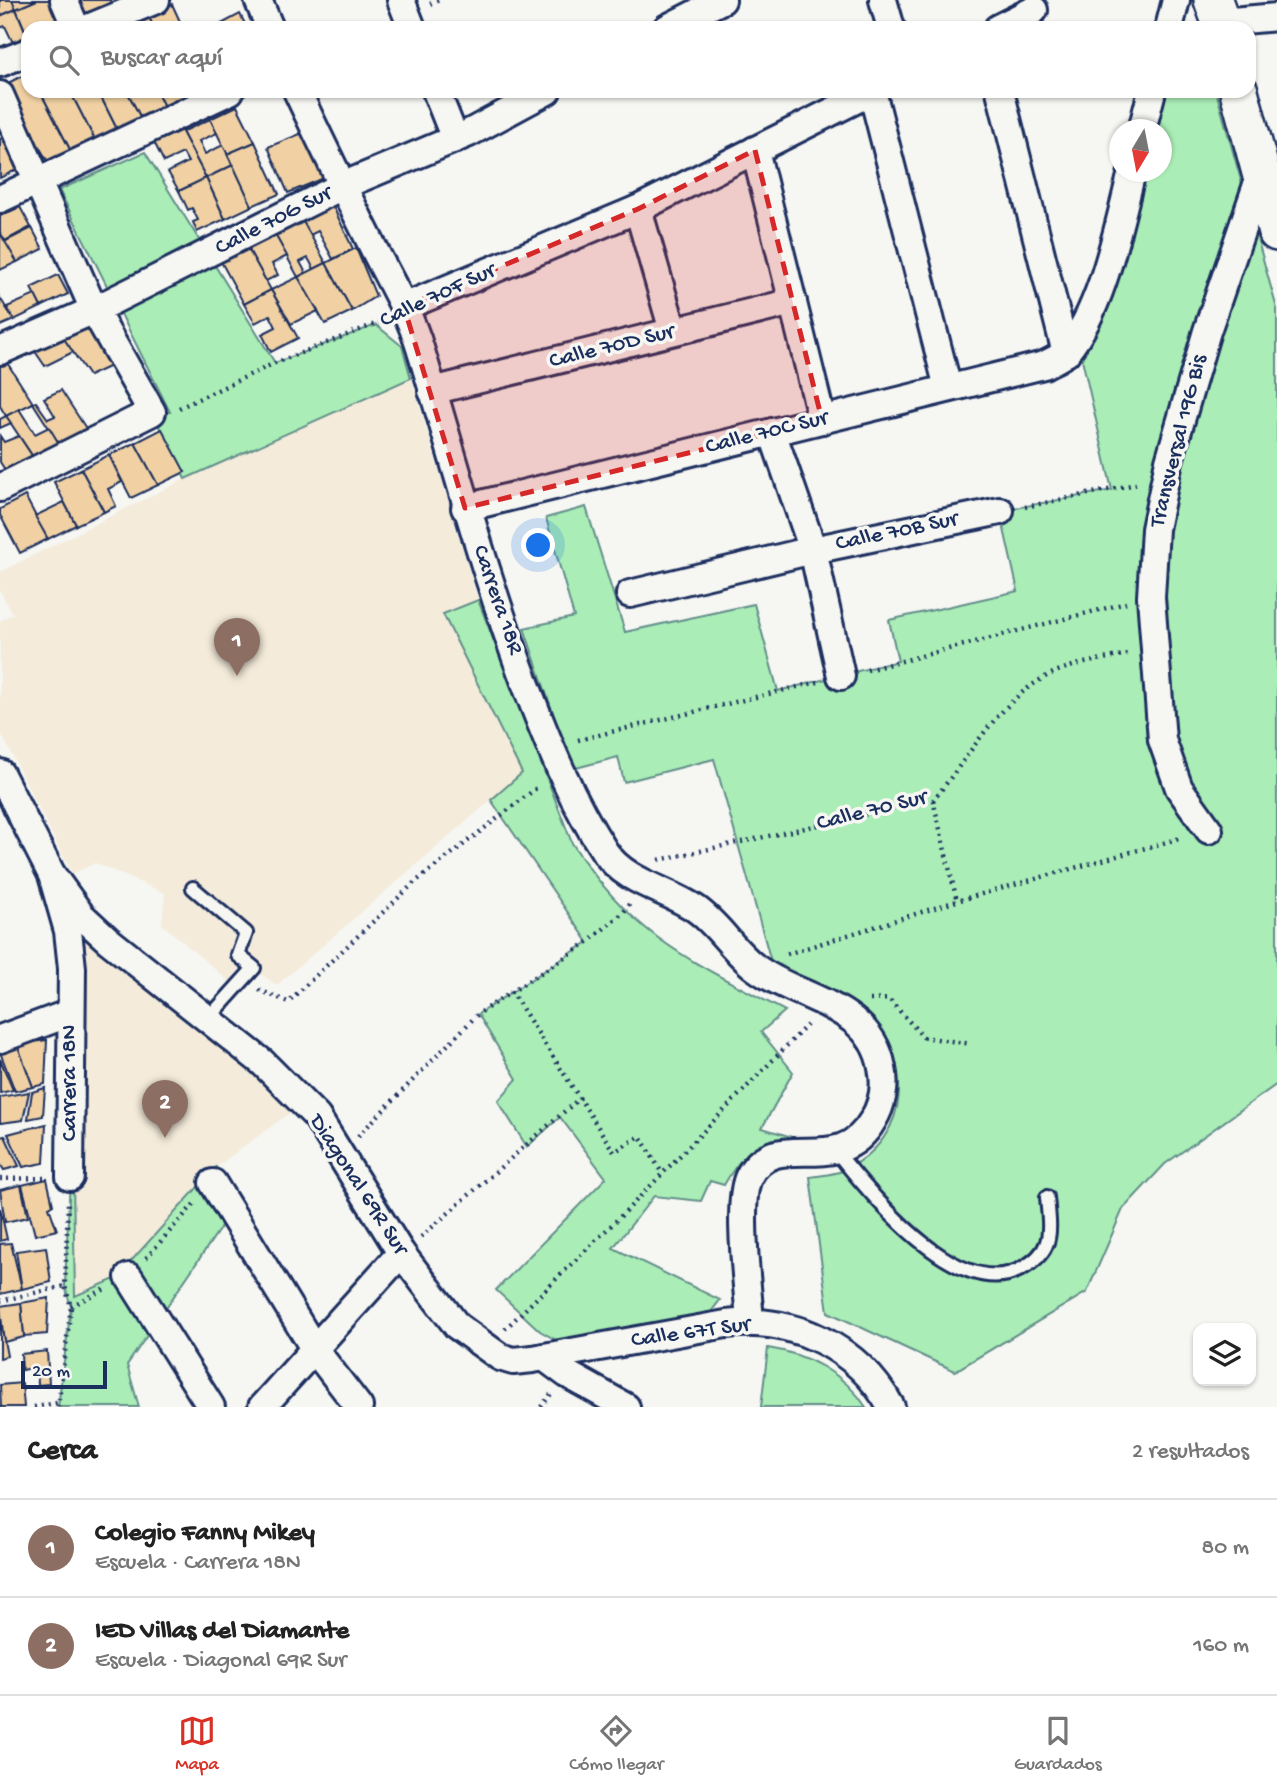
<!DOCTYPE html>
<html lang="es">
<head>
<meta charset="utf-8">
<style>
	:root { --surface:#fff; --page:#f6f6f6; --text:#222; --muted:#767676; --line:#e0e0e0; --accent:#d93025 }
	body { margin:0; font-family:"Gochi Hand",sans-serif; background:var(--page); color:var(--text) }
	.controls { position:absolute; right:21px; bottom:21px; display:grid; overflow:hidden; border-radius:14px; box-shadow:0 2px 5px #0004 }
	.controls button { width:63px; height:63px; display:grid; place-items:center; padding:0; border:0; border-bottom:2px solid var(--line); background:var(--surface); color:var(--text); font:35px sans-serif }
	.compass { position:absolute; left:1109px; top:119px; width:63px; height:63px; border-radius:50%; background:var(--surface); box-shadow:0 2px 5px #0004; rotate:190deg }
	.scale { position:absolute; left:21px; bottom:18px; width:86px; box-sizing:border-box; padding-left:7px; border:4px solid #1b2f5e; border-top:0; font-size:19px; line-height:24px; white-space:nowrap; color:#1b2f5e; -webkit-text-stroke:5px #f6f6f2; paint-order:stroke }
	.you { position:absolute; left:539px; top:546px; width:24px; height:24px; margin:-18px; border:5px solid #fff; border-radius:50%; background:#1a73e8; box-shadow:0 0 0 10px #1a73e833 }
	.badge { display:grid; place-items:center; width:46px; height:46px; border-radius:50%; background:var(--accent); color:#fff; font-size:23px; font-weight:700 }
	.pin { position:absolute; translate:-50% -58px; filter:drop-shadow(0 2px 4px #0008) }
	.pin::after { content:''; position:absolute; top:37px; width:24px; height:21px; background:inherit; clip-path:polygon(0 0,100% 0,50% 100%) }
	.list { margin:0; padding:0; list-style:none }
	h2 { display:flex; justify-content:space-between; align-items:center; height:91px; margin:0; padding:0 28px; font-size:30px }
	h2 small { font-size:23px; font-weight:400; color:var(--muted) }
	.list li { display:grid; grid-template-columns:46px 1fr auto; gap:21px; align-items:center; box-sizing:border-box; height:98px; padding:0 28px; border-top:2px solid var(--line) }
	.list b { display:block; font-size:26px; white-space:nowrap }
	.list p { margin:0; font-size:23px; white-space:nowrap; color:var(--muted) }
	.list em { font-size:23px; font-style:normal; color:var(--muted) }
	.icon { flex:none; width:38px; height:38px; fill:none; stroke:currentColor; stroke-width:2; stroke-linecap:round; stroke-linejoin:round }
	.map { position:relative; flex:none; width:1277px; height:1407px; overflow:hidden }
	.search { position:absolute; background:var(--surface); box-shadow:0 2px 5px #0004; left:21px; right:21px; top:21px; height:77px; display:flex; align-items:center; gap:18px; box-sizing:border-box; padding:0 24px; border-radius:21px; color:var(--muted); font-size:26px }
	.sheet { height:287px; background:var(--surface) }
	nav { display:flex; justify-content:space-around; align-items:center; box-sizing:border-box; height:98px; border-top:2px solid var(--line); background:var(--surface); font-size:19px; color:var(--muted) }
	nav a { display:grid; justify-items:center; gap:4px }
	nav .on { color:var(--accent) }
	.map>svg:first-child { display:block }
	.built { fill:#f4ebda }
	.green { fill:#aaedb6; stroke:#628e8a; stroke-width:2 }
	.building { fill:#f1d1a3; stroke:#1b2f5e; stroke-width:2 }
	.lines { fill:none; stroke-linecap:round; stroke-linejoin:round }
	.lane-casing { stroke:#1b2f5e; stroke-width:18 }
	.street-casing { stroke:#1b2f5e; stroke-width:32 }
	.secondary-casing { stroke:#1b2f5e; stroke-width:42 }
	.path { stroke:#1b2f5e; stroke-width:4.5; stroke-dasharray:2 5; stroke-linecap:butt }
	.lane { stroke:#f6f6f2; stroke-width:12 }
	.street { stroke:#f6f6f2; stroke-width:26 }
	.secondary { stroke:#f6f6f2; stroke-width:37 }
	.marked { fill:#d62828; fill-opacity:0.2; stroke:#d62828; stroke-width:5; stroke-dasharray:14 9; stroke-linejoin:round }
	.labels { text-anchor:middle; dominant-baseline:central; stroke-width:7; stroke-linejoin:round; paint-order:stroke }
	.street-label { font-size:23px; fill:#1b2f5e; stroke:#f6f6f2 }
</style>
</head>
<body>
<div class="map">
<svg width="1277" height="1407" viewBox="0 0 1277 1407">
	<rect width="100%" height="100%" fill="#f6f6f2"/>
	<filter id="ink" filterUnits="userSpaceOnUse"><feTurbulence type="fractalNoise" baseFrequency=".0143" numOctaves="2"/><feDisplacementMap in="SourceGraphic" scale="14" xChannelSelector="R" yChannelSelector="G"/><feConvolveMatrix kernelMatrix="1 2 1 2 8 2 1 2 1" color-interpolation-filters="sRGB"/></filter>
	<g filter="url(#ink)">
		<g class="built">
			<polygon points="411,378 478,600 443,614 522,773 277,985 243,963 230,982 162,924 165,893 95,863 72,874 0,731 0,621 13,614 0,591 0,572 185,479"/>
			<polygon points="70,931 85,937 223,1039 295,1109 216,1167 115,1279 74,1296"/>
		</g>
		<g class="green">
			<path d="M1163,91H1216L1277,309V1084L1165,1164L1123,1209L1087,1292L955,1371L828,1312L810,1177C820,1175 832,1175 842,1171C915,1139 917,1050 854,1005C835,991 797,981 774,972L714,759L624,782L618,757L572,769L524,628L574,617L546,518L586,507L625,632L754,604L778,691L898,661L889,620L1018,591L1000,511L1112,490L1082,359L1097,329L1126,241L1144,172H1162V130L1154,129Z"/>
			<polygon points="145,152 275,363 376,325 402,346 411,378 185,479 152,412 170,412 59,190"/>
			<path d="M478,600L572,843C630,935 692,962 785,1011L761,1032L793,1072L762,1128L795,1138C755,1143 744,1150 724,1185L710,1181L701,1201L654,1196L613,1248L720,1300L710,1313L572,1349L540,1331L496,1290L606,1178L560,1117L527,1147L498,1101L517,1079L478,1014L588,942L491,800L522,773L443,614Z"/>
			<polygon points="216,1167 240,1199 127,1365 139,1407 58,1407 71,1307 65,1286 70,1177 73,1180 75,1296 115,1279"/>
			<path d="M768,1348C807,1354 844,1373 866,1407H761Z"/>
		</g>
		<g class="building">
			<polygon points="0,0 12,0 16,9 0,16"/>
			<polygon points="12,0 37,0 16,9"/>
			<polygon points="37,0 52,0 62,23 50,28 28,28 28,37 16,9"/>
			<polygon points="78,0 110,0 112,7 86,18"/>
			<polygon points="172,4 183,28 154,28 148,15"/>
			<polygon points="16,9 28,38 14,45 5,26 0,28 0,16"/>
			<polygon points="240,14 247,28 214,28"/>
			<polygon points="148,15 154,28 125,28 125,26"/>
			<polygon points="28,73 28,91 40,91 73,155 50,165 23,120 25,117 9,87 10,82"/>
			<polygon points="40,91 70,91 96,142 73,155"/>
			<polygon points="70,91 98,91 118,131 96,142"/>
			<polygon points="98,91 127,91 143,122 118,131"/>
			<polygon points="127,91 157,91 165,108 143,122"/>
			<polygon points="156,91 186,91 189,98 166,110"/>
			<polygon points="237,106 255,142 227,154 210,119"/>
			<polygon points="210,119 217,133 199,141 205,154 223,145 233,165 206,178 182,132"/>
			<polygon points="181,130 206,178 179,191 168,172 188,162 183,153 164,162 154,142"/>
			<polygon points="305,132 324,178 288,193 268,147"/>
			<polygon points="6,136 22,167 0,178 0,139"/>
			<polygon points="255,142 279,194 252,206 227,154"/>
			<polygon points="233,165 252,206 225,219 206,178"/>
			<polygon points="206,178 225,219 197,232 193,222 198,220 192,208 188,210 179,191"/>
			<polygon points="331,202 353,249 333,259 318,231 310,235 301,218"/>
			<polygon points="20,207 31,227 5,241 0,232 0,216"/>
			<polygon points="301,218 326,263 314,269 308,258 300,262 306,273 298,277 273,231"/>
			<polygon points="32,228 43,249 17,262 4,242"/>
			<polygon points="273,231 287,256 272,264 278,275 266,281 246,245"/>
			<polygon points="0,233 17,262 0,270"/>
			<polygon points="246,245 271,290 244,304 219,258"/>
			<polygon points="356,248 376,296 352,311 326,263"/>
			<polygon points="326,263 352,311 325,324 298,277"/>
			<polygon points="58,275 68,294 41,307 31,288"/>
			<polygon points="298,277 318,311 291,324 271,290"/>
			<polygon points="271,290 298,338 271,352 262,334 276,327 270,315 255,323 244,304"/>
			<polygon points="35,295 41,307 14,320 7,307"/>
			<polygon points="0,298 14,320 0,326"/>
			<polygon points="87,320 117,363 89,376 60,333"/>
			<polygon points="60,333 73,352 45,366 32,347"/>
			<polygon points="6,361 33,403 6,416 0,406 0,364"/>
			<polygon points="61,390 89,433 61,447 33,403 36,402 48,419 55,416 44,398"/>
			<polygon points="19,409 35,434 49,427 61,447 35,460 6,416"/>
			<polygon points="6,416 11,423 0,428 0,419"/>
			<polygon points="162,429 185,472 158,485 135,443"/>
			<polygon points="0,436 4,442 19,436 35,460 7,473 0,462"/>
			<polygon points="135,443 158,485 131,498 109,455"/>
			<polygon points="109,455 122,482 108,489 116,506 104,512 81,469"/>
			<polygon points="81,469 104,512 76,525 54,482"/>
			<polygon points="25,496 48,539 20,553 0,515 0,509"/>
			<polygon points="64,502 76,525 48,539 35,516"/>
			<polygon points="47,1040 45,1084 33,1087 17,1044"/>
			<polygon points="0,1043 17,1044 33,1087 15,1091 0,1052"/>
			<polygon points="0,1059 13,1090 0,1093"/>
			<polygon points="45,1088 43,1116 28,1119 32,1092"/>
			<polygon points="29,1092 23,1120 0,1123 0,1097"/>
			<polygon points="46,1124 44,1163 23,1167 8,1134"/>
			<polygon points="5,1136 19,1166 4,1170 0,1164 0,1137"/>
			<polygon points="47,1179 53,1205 49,1207 57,1230 35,1235 22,1185"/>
			<polygon points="21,1185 28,1217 5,1222 0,1190"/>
			<polygon points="0,1208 7,1239 0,1241"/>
			<polygon points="11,1243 22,1289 0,1294 0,1244"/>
			<polygon points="46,1247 51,1282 22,1289 16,1251"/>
			<polygon points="49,1298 47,1334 24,1336 21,1303"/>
			<polygon points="21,1303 24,1337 4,1342 0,1306"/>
			<polygon points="0,1319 7,1356 0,1358"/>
			<polygon points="47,1351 49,1384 38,1385 37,1367 22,1370 21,1354"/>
			<polygon points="22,1383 24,1407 1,1407 0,1385"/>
		</g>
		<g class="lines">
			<g class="lane-casing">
				<g id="lane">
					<polyline points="193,888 246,933 238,955 254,968 208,1019"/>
					<path d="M836,1151C870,1194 958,1303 1021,1269C1055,1251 1050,1231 1047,1197"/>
				</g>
			</g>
			<g class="street-casing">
				<g id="street">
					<polyline points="64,0 76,28"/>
					<polyline points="258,0 270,28"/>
					<polyline points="401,0 412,28"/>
					<polyline points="883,0 891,28"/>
					<polyline points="1221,22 1277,17"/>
					<polyline points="88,28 156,0"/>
					<polyline points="667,28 722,0"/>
					<polyline points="998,28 1034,10"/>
					<polyline points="1169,28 1176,0"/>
					<polyline points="0,63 28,52"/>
					<path d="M297,91C321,142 346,193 371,243C388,278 409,311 420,348C455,461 484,575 526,685C548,743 571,800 605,852C626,883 667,889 696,909C719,925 733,951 756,968C799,1000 871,1004 882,1068C886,1086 882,1105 873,1120C838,1181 776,1125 749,1176C736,1201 748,1289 750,1321"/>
					<polyline points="436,91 455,139"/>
					<polyline points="872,91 948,388"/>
					<polyline points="1000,91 1066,353"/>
					<polyline points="0,95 94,310 152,412 0,488"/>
					<polyline points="1142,130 1152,91"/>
					<polyline points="755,150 822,420"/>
					<polyline points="0,199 230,91"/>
					<polyline points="638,209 673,331"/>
					<polyline points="404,307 638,209 873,91"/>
					<polyline points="0,351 94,310 342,186 469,133 547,91"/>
					<polyline points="432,391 793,302"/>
					<polyline points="772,432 813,550 841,676"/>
					<path d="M465,508L1044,365C1051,361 1061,358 1067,351C1103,308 1118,226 1132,172"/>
					<polyline points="630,594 813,550 1000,511"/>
					<polyline points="0,773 52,875 68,931 72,968 70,1177"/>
					<polyline points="1209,830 1179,788 1162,740 1151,597 1155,529 1169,461 1207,331 1260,176"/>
					<path d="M52,875L81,915L108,940L262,1062L317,1117L401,1253L457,1326L500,1357L513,1361L533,1359L726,1324C793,1316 858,1347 891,1407"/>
					<polyline points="0,1039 70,1013"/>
					<polyline points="213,1183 315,1350 359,1407"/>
					<polyline points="129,1277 211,1407"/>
					<polyline points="544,1357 567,1374 626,1407"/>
					<polyline points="262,1407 401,1253"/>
				</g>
			</g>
			<g class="secondary-casing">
				<g id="secondary">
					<polyline points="1213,0 1223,28"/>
					<polyline points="1239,91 1277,232"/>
				</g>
			</g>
			<g class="path">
				<polyline points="430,4 439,0"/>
				<polyline points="179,408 275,363 383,321"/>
				<polyline points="1025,507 1136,484"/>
				<polyline points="867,670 1126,603"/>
				<polyline points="578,740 818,682"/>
				<polyline points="933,800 957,901"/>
				<path d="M659,860L933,800C968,759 996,704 1045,677C1068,664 1101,660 1127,654"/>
				<polyline points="787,954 957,901 1181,838"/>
				<polyline points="259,990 288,1002 414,883 539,786"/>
				<polyline points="511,991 614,1152 640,1136 662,1173"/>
				<polyline points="870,1000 889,999 923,1037 971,1044"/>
				<polyline points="358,1136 478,1014 588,942 624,912 629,904"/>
				<polyline points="0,1179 45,1178"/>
				<polyline points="421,1237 581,1097"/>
				<polyline points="146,1258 194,1204"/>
				<polyline points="0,1301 65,1286"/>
				<polyline points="71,1306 107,1288"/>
				<polyline points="505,1329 629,1208 807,1025"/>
				<polyline points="34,1407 57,1403"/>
				<polyline points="58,1407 71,1307 65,1286 68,1203"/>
				<polyline points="541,1407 551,1394"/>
			</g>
			<use href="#lane" class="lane"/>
			<use href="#street" class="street"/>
			<use href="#secondary" class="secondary"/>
		</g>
	</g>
	<path class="marked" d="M755,150L822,420L465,508L404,307L638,209Z"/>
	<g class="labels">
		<g class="street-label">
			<text transform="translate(274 221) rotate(-27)">Calle 70G Sur</text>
			<text transform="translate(438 296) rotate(-25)">Calle 70F Sur</text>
			<text transform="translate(612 347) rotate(-14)">Calle 70D Sur</text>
			<text transform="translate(767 433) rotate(-14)">Calle 70C Sur</text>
			<text transform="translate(1179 441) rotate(-76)">Transversal 19G Bis</text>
			<text transform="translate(897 532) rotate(-12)">Calle 70B Sur</text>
			<text transform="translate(497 600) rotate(71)">Carrera 18R</text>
			<text transform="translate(872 811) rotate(-14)">Calle 70 Sur</text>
			<text transform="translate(70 1083) rotate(-90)">Carrera 18N</text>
			<text transform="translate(358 1185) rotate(57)">Diagonal 69R Sur</text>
			<text transform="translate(691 1333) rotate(-8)">Calle 67T Sur</text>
		</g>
	</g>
</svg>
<div class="controls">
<button><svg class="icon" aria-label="layers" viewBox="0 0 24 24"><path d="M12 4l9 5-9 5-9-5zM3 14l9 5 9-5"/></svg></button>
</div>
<svg class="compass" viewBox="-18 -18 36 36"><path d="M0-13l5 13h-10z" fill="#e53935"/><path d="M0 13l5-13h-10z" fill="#767676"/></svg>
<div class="scale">20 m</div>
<div class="you"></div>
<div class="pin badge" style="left:237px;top:676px;background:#8d6e63">1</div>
<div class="pin badge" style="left:165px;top:1138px;background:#8d6e63">2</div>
<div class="search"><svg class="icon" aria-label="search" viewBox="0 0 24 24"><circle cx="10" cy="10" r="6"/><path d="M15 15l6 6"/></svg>Buscar aquí</div>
</div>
<section class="sheet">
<h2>Cerca<small>2 resultados</small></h2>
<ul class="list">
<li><span class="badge" style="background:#8d6e63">1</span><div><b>Colegio Fanny Mikey</b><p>Escuela · Carrera 18N</p></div><em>80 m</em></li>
<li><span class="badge" style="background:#8d6e63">2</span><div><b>IED Villas del Diamante</b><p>Escuela · Diagonal 69R Sur</p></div><em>160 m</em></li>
</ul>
</section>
<nav>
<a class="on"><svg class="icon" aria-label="map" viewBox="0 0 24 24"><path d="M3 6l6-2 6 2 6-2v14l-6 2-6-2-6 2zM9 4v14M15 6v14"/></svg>Mapa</a>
<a><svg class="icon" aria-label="directions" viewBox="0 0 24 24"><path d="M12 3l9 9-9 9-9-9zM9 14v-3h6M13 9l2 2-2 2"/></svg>Cómo llegar</a>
<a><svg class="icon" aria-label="saved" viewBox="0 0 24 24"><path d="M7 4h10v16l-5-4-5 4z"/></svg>Guardados</a>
</nav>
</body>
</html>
